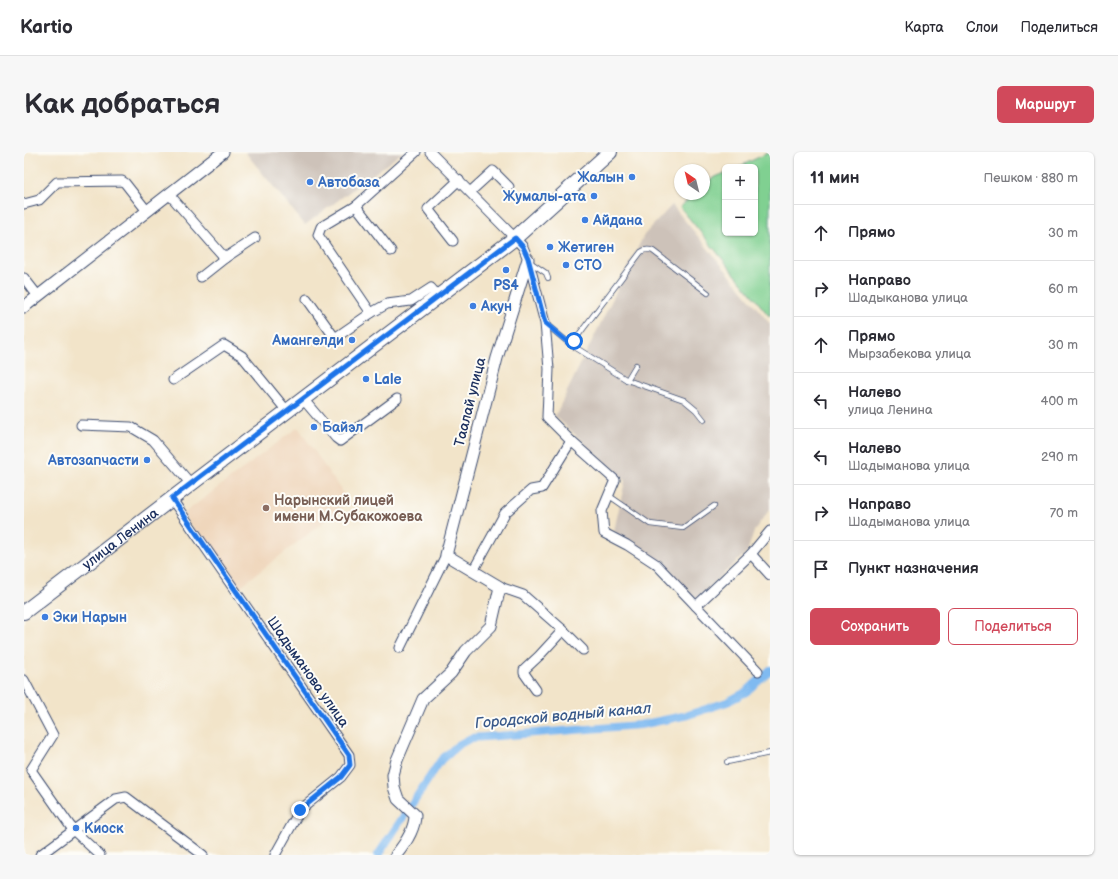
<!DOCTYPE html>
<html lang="ru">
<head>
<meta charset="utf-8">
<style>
	:root { --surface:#fff; --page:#f7f7f7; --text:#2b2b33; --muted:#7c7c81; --line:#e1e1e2; --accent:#d1495b }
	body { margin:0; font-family:"Balsamiq Sans",sans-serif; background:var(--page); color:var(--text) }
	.controls { position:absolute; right:12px; top:12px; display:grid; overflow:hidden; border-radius:6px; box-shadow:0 1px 3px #0004 }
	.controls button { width:36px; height:36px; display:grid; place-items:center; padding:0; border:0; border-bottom:1px solid var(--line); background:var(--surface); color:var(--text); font:20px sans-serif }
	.compass { position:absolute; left:650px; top:12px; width:36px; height:36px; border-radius:50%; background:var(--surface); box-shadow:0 1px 3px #0004; rotate:325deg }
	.stop { position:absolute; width:12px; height:12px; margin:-9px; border:3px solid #1a73e8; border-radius:50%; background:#fff }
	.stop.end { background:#1a73e8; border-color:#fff; box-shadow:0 1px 4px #0008 }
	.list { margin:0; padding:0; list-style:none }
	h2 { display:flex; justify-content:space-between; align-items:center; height:52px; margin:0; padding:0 16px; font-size:17px }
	h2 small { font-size:13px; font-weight:400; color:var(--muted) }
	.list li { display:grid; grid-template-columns:26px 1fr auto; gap:12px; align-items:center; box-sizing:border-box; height:56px; padding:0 16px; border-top:1px solid var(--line) }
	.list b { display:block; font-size:15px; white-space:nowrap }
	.list p { margin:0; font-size:13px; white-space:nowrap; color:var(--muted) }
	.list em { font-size:13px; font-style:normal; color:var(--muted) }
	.actions { display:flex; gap:8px; padding:12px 16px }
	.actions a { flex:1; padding:9px 0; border:1px solid var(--accent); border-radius:6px; text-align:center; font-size:14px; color:var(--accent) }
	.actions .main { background:var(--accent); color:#fff }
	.icon { flex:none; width:22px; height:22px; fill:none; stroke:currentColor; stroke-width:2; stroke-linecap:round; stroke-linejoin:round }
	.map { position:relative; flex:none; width:746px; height:703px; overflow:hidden; border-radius:6px }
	header { display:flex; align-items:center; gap:24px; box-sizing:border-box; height:56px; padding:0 20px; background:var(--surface); border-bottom:1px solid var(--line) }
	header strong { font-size:19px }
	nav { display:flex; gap:22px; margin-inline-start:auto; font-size:14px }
	.intro { display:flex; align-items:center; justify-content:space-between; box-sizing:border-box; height:96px; padding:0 24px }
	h1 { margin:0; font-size:28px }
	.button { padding:10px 18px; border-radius:6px; background:var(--accent); color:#fff; font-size:14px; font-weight:700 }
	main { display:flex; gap:24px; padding:0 24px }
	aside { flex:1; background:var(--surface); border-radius:6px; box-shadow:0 1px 3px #0004 }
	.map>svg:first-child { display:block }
	.built { fill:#efd6bb }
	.industrial { fill:#cdc2b9 }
	.green { fill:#80d091; stroke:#4e8078 }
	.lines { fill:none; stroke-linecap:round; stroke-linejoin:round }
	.canal { stroke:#7fbaf1; stroke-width:8 }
	.service-casing { stroke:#3b4a6e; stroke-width:6 }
	.minor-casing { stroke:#3b4a6e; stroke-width:11 }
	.tertiary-casing { stroke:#3b4a6e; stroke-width:13 }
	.primary-casing { stroke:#3b4a6e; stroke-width:16 }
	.service { stroke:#fff; stroke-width:4.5 }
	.minor { stroke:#fff; stroke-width:9 }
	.tertiary { stroke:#fff; stroke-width:11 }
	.primary { stroke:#fff; stroke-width:14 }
	.route { stroke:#1a73e8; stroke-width:5 }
	.shop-dot { fill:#3f7fe0; stroke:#fdfcf7; stroke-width:1.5 }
	.education-dot { fill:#8d6e63; stroke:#fdfcf7; stroke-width:1.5 }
	.labels { text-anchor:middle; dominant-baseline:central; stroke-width:4; stroke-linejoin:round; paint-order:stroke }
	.shop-label { font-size:14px; font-weight:bold; fill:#366cbe; stroke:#fdfcf7; text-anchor:start }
	.street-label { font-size:14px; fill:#1b2f5e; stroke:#fdfcf7 }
	.education-label { font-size:14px; font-weight:bold; fill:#785e54; stroke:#fdfcf7; text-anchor:start }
	.water-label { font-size:15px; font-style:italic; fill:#39598a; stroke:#fdfcf7 }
</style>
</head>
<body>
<header>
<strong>Kartio</strong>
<nav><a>Карта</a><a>Слои</a><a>Поделиться</a></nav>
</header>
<div class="intro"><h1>Как добраться</h1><a class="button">Маршрут</a></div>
<main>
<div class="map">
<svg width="746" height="703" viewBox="0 0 746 703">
	<rect width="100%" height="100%" fill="#fdfcf7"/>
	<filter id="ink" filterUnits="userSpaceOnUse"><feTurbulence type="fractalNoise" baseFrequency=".025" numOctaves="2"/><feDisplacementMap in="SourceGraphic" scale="8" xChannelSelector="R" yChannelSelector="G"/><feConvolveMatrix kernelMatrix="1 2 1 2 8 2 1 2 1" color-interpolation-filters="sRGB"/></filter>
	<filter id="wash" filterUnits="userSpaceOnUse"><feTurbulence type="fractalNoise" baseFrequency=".012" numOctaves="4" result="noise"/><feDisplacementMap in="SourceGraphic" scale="16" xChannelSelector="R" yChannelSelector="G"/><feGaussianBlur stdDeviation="0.9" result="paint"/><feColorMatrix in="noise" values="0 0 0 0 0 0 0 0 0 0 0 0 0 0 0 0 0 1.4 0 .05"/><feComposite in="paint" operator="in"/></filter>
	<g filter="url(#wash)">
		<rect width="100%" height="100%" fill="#f2e4c9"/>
		<polygon class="built" points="274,275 325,350 212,438 159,362"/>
		<g class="industrial">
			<polygon points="221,0 379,0 281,73"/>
			<polygon points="648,53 746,172 746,357 731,377 723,400 672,447 661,441 590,379 601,329 531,264 620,83"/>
		</g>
		<polygon class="green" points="746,0 746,165 656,55 671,42 680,42 680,34 689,26 701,21 701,81 731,81 731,15 714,15"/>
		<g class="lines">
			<polyline class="canal" points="354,703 417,608 434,593 447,586 616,573 664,563 703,550 722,540 746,518"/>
		</g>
	</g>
	<g filter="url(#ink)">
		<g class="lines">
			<g class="service-casing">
				<g id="service">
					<polyline points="506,110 522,121 524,126"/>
					<path d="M522,172L546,192L550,189L617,100C621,97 624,97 629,99L684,141"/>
					<polyline points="546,192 603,228 660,248 672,258 680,268"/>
					<polyline points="603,228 612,213"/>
					<polyline points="584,343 626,372 659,376 690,354"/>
					<polyline points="703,610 746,601"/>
				</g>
			</g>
			<g class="minor-casing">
				<g id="minor">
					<polyline points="392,0 332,54 297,75 294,83 347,161 363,152 387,149 407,136 413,143"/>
					<polyline points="406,0 491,86 499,95 504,107 521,171 525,217 523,265 547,289 591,328 578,359 580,381 603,393 632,412 734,519"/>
					<polyline points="446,40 469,19 485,35"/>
					<polyline points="145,42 201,106 231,86"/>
					<polyline points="0,52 15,48 33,30 98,29 101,31 123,59"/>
					<polyline points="332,54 367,99"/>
					<polyline points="429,89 404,57 435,28"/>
					<polyline points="177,125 201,106"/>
					<polyline points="0,126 14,144"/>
					<polyline points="283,147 311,186 347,161"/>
					<polyline points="149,228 200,193 218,204 263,259"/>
					<polyline points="279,247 312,286 316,289 373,247"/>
					<polyline points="57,273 107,275 129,288 167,332"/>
					<polyline points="147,346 325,603 326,613 317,625 276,658 251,703"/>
					<polyline points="727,402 746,423"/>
					<polyline points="449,419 481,361 507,338 518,336 547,289"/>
					<polyline points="476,435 499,443 539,478 559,498"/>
					<polyline points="672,454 727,402 746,379"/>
					<polyline points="376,496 422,403"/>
					<polyline points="0,528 29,583 7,618 49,678 76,703"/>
					<polyline points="512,538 500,521 500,518 515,504 539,478"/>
					<polyline points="16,703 92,647 102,645 179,703"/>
				</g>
			</g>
			<g class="tertiary-casing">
				<g id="tertiary">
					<polyline points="0,155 199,0"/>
					<path d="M372,703C381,692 391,677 391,663L374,647L370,635L369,623L373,608L399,547L427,521L442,499L467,474L476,435L422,403L473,206L504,107"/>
				</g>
			</g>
			<g class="primary-casing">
				<g id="primary">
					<path id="s1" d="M0,460L167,332L491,86L586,0"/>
				</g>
			</g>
			<use href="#service" class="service"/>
			<use href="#minor" class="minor"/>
			<use href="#tertiary" class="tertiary"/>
			<use href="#primary" class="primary"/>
		</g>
	</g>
	<g class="lines" filter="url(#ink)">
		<polyline class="route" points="276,658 317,625 326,613 325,603 148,346 491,86 499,95 504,106 521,171 546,192 550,189"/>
	</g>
	<g class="shop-dot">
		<circle cx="608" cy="25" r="4"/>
		<circle cx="286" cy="30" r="4"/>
		<circle cx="570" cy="44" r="4"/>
		<circle cx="561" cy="68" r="4"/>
		<circle cx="526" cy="95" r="4"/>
		<circle cx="542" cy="113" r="4"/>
		<circle cx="482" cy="118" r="4"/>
		<circle cx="449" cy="154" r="4"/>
		<circle cx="328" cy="188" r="4"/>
		<circle cx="342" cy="227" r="4"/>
		<circle cx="290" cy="275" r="4"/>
		<circle cx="123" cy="308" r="4"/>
		<circle cx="21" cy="465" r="4"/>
		<circle cx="52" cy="676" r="4"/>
	</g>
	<circle class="education-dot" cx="242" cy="356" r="4"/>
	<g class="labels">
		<g class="shop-label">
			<text x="600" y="25" text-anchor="end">Жалын</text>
			<text x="294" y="30">Автобаза</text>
			<text x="562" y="44" text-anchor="end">Жумалы-ата</text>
			<text x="569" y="68">Айдана</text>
			<text x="534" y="95">Жетиген</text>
			<text x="550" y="113">СТО</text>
			<text x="482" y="133" text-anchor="middle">PS4</text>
			<text x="457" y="154">Акун</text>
			<text x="320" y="188" text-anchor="end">Амангелди</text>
			<text x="350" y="227">Lale</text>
			<text x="298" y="275">Байэл</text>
			<text x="115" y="308" text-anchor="end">Автозапчасти</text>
			<text x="29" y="465">Эки Нарын</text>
			<text x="60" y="676">Киоск</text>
		</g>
		<g class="street-label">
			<text transform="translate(446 250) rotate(-76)">Таалай улица</text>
			<text stroke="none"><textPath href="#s1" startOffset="121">улица Ленина</textPath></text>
			<text transform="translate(284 520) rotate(55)">Шадыманова улица</text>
		</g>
		<g class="education-label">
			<text x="250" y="348">Нарынский лицей<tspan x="250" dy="16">имени М.Субакожоева</tspan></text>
		</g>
		<g class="water-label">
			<text transform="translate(539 564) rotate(-5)">Городской водный канал</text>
		</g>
	</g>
</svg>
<div class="controls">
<button>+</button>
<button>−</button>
</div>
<svg class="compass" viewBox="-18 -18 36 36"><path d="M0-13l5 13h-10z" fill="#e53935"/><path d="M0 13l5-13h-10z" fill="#7c7c81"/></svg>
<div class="stop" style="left:550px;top:189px"></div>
<div class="stop end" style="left:276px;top:658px"></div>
</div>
<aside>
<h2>11 мин<small>Пешком · 880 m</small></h2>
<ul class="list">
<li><svg class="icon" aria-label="ahead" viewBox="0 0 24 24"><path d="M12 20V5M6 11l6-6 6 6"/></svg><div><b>Прямо</b></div><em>30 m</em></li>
<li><svg class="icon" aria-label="right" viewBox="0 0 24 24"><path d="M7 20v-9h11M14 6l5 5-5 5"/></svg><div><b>Направо</b><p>Шадыканова улица</p></div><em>60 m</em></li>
<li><svg class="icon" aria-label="ahead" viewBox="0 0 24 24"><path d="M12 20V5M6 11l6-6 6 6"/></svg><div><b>Прямо</b><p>Мырзабекова улица</p></div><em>30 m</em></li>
<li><svg class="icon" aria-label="left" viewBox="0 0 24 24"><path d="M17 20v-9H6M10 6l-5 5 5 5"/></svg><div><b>Налево</b><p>улица Ленина</p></div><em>400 m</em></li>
<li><svg class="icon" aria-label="left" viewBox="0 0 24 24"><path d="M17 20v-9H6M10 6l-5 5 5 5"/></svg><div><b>Налево</b><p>Шадыманова улица</p></div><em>290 m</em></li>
<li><svg class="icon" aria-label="right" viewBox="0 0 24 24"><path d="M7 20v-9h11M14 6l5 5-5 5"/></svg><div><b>Направо</b><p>Шадыманова улица</p></div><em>70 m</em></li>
<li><svg class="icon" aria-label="arrive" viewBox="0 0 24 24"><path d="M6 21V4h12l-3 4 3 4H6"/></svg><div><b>Пункт назначения</b></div></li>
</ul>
<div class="actions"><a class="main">Сохранить</a><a>Поделиться</a></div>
</aside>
</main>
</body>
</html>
